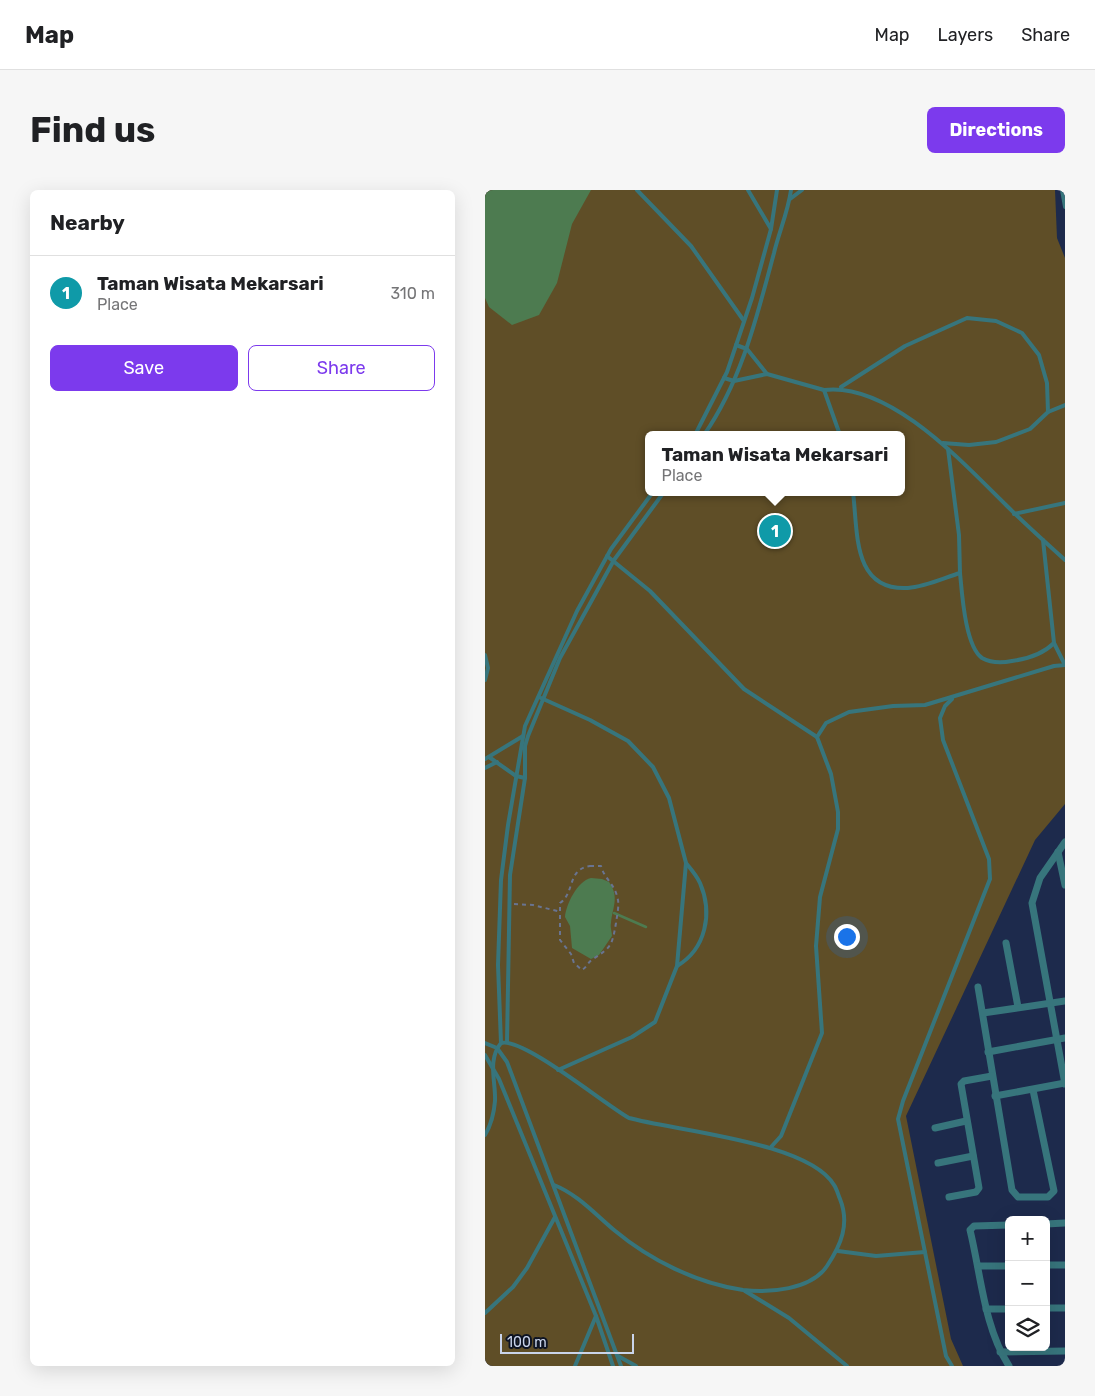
<!DOCTYPE html>
<html lang="en">
<head>
<meta charset="utf-8">
<style>
	:root { --surface:#fff; --page:#f6f6f6; --text:#202124; --muted:#757577; --line:#e0e0e0; --accent:#7c3aed }
	body { margin:0; font-family:Rubik,sans-serif; background:var(--page); color:var(--text) }
	.controls { position:absolute; right:15px; bottom:15px; display:grid; overflow:hidden; border-radius:8px; box-shadow:0 5px 20px #0002 }
	.controls button { width:45px; height:45px; display:grid; place-items:center; padding:0; border:0; border-bottom:1px solid var(--line); background:var(--surface); color:var(--text); font:25px sans-serif }
	.scale { position:absolute; left:15px; bottom:12px; width:134px; box-sizing:border-box; padding-left:5px; border:2px solid #cad4ea; border-top:0; font-size:14px; line-height:18px; white-space:nowrap; color:#cad4ea; -webkit-text-stroke:4px #0e1423; paint-order:stroke }
	.you { position:absolute; left:361px; top:746px; width:18px; height:18px; margin:-12px; border:4px solid #fff; border-radius:50%; background:#1a73e8; box-shadow:0 0 0 8px #1a73e833 }
	.badge { display:grid; place-items:center; width:32px; height:32px; border-radius:50%; background:var(--accent); color:#fff; font-size:16px; font-weight:700 }
	.pin { position:absolute; translate:-50% -50%; border:2px solid #fff; box-shadow:0 1px 5px #0006 }
	.popup { position:absolute; left:160px; top:241px; width:260px; height:65px; box-sizing:border-box; display:grid; place-content:center; border-radius:8px; background:var(--surface); filter:drop-shadow(0 1px 4px #0005); font-size:16px; white-space:nowrap; color:var(--muted) }
	.popup b { font-size:19px; color:var(--text) }
	.popup::after { content:''; position:absolute; left:50%; top:100%; margin-left:-10px; border:10px solid transparent; border-top-color:var(--surface) }
	.list { margin:0; padding:0; list-style:none }
	h2 { display:flex; justify-content:space-between; align-items:center; height:65px; margin:0; padding:0 20px; font-size:21px }
	h2 small { font-size:16px; font-weight:400; color:var(--muted) }
	.list li { display:grid; grid-template-columns:32px 1fr auto; gap:15px; align-items:center; box-sizing:border-box; height:75px; padding:0 20px; border-top:1px solid var(--line) }
	.list b { display:block; font-size:19px; white-space:nowrap }
	.list p { margin:0; font-size:16px; white-space:nowrap; color:var(--muted) }
	.list em { font-size:16px; font-style:normal; color:var(--muted) }
	.actions { display:flex; gap:10px; padding:15px 20px }
	.actions a { flex:1; padding:11px 0; border:1px solid var(--accent); border-radius:8px; text-align:center; font-size:18px; color:var(--accent) }
	.actions .main { background:var(--accent); color:#fff }
	.icon { flex:none; width:28px; height:28px; fill:none; stroke:currentColor; stroke-width:2; stroke-linecap:round; stroke-linejoin:round }
	.map { position:relative; flex:none; width:580px; height:1176px; overflow:hidden; border-radius:8px }
	header { display:flex; align-items:center; gap:30px; box-sizing:border-box; height:70px; padding:0 25px; background:var(--surface); border-bottom:1px solid var(--line) }
	header strong { font-size:24px }
	nav { display:flex; gap:28px; margin-inline-start:auto; font-size:18px }
	.intro { display:flex; align-items:center; justify-content:space-between; box-sizing:border-box; height:120px; padding:0 30px }
	h1 { margin:0; font-size:35px }
	.button { padding:12px 22px; border-radius:8px; background:var(--accent); color:#fff; font-size:18px; font-weight:700 }
	main { display:flex; gap:30px; padding:0 30px }
	aside { flex:1; background:var(--surface); border-radius:8px; box-shadow:0 5px 20px #0002 }
	.map>svg:first-child { display:block }
	.green { fill:#5f4e27; fill-rule:evenodd }
	.water { fill:#4d7b50 }
	.lines { fill:none; stroke-linecap:round; stroke-linejoin:round }
	.stream { stroke:#4d7b50; stroke-width:2.5 }
	.path { stroke:#697491; stroke-width:2; stroke-dasharray:4 4; stroke-linecap:butt }
	.service { stroke:#37757c; stroke-width:4 }
	.minor { stroke:#37757c; stroke-width:7 }
</style>
</head>
<body>
<header>
<strong>Map</strong>
<nav><a>Map</a><a>Layers</a><a>Share</a></nav>
</header>
<div class="intro"><h1>Find us</h1><a class="button">Directions</a></div>
<main>
<aside>
<h2>Nearby<small></small></h2>
<ul class="list">
<li><span class="badge" style="background:#0f9aa8">1</span><div><b>Taman Wisata Mekarsari</b><p>Place</p></div><em>310 m</em></li>
</ul>
<div class="actions"><a class="main">Save</a><a>Share</a></div>
</aside>
<div class="map">
<svg width="580" height="1176" viewBox="0 0 580 1176">
	<rect width="100%" height="100%" fill="#1d2a4c"/>
	<path class="green" d="M0,0H570L572,48L580,68V614L550,650L421,926L466,1149L478,1176H0ZM164,245H416V302H164Z"/>
	<g class="water">
		<polygon points="0,0 106,0 87,34 72,93 54,125 27,135 4,117 0,108"/>
		<path d="M106,688L117,689L124,692C135,707 127,719 126,733C125,737 127,742 127,746L114,765L106,769L87,758L85,736L80,727C81,715 92,691 106,688Z"/>
	</g>
	<g class="lines">
		<polyline class="stream" points="129,723 161,737"/>
		<g class="path">
			<path d="M105,676H116C119,688 129,694 132,706C135,714 132,725 131,733C127,755 127,757 108,769C103,772 102,777 97,780L89,773L86,764L75,750V713C90,703 82,679 105,676Z"/>
			<polyline points="29,714 48,715 76,722"/>
		</g>
		<g class="service">
			<polyline points="152,0 206,56 259,131"/>
			<polyline points="263,0 286,39"/>
			<polyline points="577,0 580,17"/>
			<polyline points="305,9 317,0"/>
			<polyline points="251,155 262,159 282,184"/>
			<polyline points="239,188 249,191 282,184 339,200 355,245"/>
			<polyline points="356,197 420,156 482,128 511,131 537,143 554,165 562,193 563,222"/>
			<path d="M339,200C405,192 478,273 521,315C540,334 560,352 580,370"/>
			<polyline points="210,245 242,182 267,108 286,39 292,0"/>
			<path d="M219,245C257,190 272,126 289,63C294,42 303,22 306,0"/>
			<polyline points="458,253 484,255 511,252 545,239 563,222 580,215"/>
			<polyline points="463,259 474,345 475,383"/>
			<polyline points="529,324 580,313"/>
			<polyline points="558,350 569,453"/>
			<polyline points="122,366 165,401 259,499 332,547"/>
			<polyline points="0,465 3,478 0,490"/>
			<polyline points="56,508 105,530 143,551 168,577 184,608 201,673 192,776 170,832 147,847 73,880"/>
			<polyline points="467,509 460,516 455,528 458,550 504,669 505,689 418,911 413,929 461,1166 467,1176"/>
			<polyline points="4,567 31,586 40,588"/>
			<polyline points="0,569 38,546"/>
			<polyline points="0,578 12,572"/>
			<path d="M192,776C221,759 228,723 215,693C212,686 206,679 201,673"/>
			<polyline points="22,852 25,685 40,588 40,556 43,546 75,468 129,370 179,302"/>
			<polyline points="0,853 12,858 22,872 136,1176"/>
			<polyline points="16,853 13,775 16,690 23,635 40,536 92,421 126,359 168,302"/>
			<polyline points="0,865 14,889 111,1126 128,1176"/>
			<path d="M0,945C6,935 9,923 10,911C11,892 2,870 16,853C38,847 119,914 144,928C192,941 324,952 349,995C352,999 353,1005 355,1009C365,1034 356,1055 342,1076C326,1100 284,1103 258,1100C211,1093 165,1070 129,1040C110,1024 92,1004 69,995"/>
			<path d="M286,957L296,946L337,843L331,756L335,707L353,639V622L346,584L332,547L341,533L364,522L408,516L440,515L569,476L580,475L569,453C558,464 542,469 527,471C517,473 506,473 497,468C480,456 477,403 475,383C459,388 440,397 423,398C367,401 373,342 368,302"/>
			<polyline points="353,1061 391,1066 440,1062"/>
			<polyline points="260,1101 304,1128 362,1176"/>
			<polyline points="0,1123 28,1097 42,1078 70,1027"/>
			<polyline points="133,1166 151,1176"/>
			<polyline points="90,1176 111,1126"/>
		</g>
		<g class="minor">
			<polyline points="580,652 555,688 547,713 580,894"/>
			<polyline points="573,662 580,695"/>
			<polyline points="521,753 533,817"/>
			<polyline points="493,797 527,1000 533,1007 563,1007 569,1001 548,900"/>
			<polyline points="498,823 580,811"/>
			<polyline points="503,862 580,848"/>
			<polyline points="510,906 580,893"/>
			<polyline points="450,938 481,931"/>
			<polyline points="453,973 488,966"/>
			<polyline points="464,1007 491,1002 494,998 476,894 479,891 507,886"/>
			<polyline points="561,1034 580,1033"/>
			<path d="M524,1035L489,1036L485,1040C496,1085 499,1137 524,1176"/>
			<polyline points="561,1075 580,1075"/>
			<polyline points="493,1076 524,1076"/>
			<polyline points="561,1118 580,1118"/>
			<polyline points="501,1119 524,1119"/>
			<polyline points="515,1162 580,1161"/>
		</g>
	</g>
</svg>
<div class="controls">
<button>+</button>
<button>−</button>
<button><svg class="icon" aria-label="layers" viewBox="0 0 24 24"><path d="M12 4l9 5-9 5-9-5zM3 14l9 5 9-5"/></svg></button>
</div>
<div class="scale">100 m</div>
<div class="you"></div>
<div class="pin badge" style="left:290px;top:341px;background:#0f9aa8">1</div>
<div class="popup"><b>Taman Wisata Mekarsari</b>Place</div>
</div>
</main>
</body>
</html>
